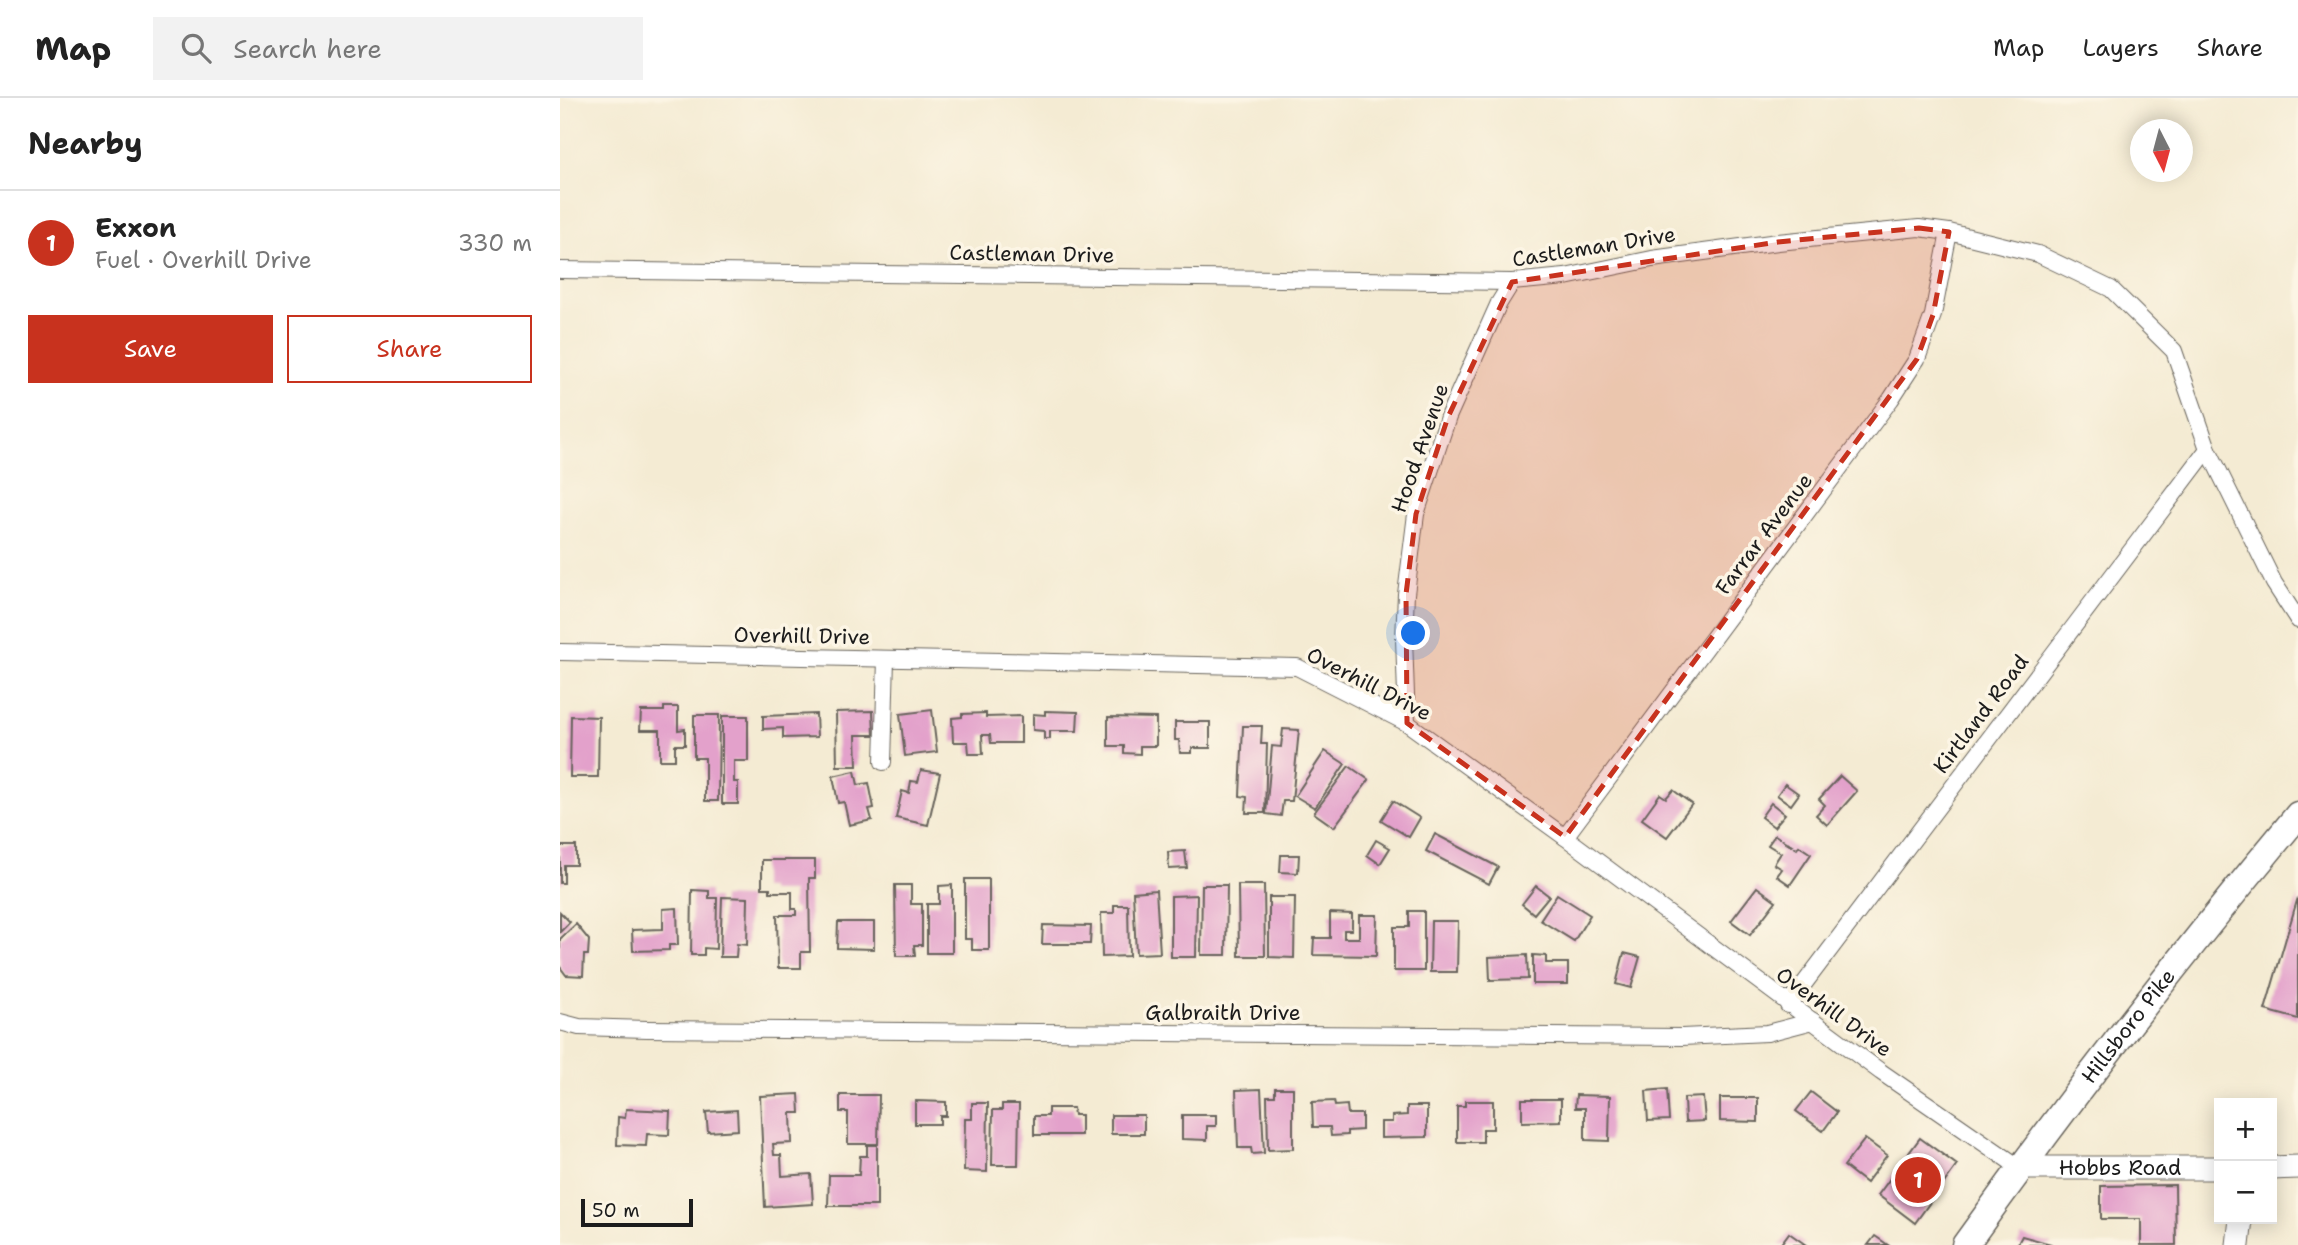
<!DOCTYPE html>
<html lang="en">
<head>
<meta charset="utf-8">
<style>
	:root { --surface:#fff; --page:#f2f2f2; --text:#222; --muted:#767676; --line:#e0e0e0; --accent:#c8321e }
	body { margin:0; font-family:"Shantell Sans",sans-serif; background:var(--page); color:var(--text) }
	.controls { position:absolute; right:21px; bottom:21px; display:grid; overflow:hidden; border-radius:0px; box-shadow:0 4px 18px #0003 }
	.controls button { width:63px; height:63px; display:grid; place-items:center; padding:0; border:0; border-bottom:2px solid var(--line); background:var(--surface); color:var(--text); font:35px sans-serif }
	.compass { position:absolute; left:1570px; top:21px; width:63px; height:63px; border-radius:50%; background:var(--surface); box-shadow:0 4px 18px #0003; rotate:174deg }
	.scale { position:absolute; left:21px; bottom:18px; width:112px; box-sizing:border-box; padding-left:7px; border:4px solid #1c1c1c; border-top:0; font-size:19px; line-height:24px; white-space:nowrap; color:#1c1c1c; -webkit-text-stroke:5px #fcf5e5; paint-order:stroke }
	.you { position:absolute; left:854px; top:536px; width:24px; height:24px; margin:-18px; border:5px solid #fff; border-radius:50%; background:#1a73e8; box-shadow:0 0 0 10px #1a73e833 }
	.badge { display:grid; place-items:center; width:46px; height:46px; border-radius:50%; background:var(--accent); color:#fff; font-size:23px; font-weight:700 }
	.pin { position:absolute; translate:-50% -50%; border:4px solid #fff; box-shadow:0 2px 7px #0006 }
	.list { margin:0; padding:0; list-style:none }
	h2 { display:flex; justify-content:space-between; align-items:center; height:91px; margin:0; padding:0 28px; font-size:30px }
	h2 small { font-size:23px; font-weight:400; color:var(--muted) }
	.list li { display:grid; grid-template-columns:46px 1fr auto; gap:21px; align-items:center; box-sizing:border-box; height:105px; padding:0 28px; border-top:2px solid var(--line) }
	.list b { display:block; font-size:26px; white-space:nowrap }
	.list p { margin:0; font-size:23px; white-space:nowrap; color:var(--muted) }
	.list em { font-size:23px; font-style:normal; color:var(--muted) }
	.actions { display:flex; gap:14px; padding:21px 28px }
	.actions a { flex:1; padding:16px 0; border:2px solid var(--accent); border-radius:0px; text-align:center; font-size:24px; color:var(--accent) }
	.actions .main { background:var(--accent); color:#fff }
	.icon { flex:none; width:38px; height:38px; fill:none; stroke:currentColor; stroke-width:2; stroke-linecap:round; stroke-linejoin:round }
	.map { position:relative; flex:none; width:1738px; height:1147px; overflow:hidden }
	header { display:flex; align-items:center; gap:42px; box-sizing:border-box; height:98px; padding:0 35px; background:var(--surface); border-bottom:2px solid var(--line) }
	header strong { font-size:33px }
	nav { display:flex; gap:38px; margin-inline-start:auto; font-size:24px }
	.search { width:490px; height:63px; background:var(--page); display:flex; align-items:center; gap:18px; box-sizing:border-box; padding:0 24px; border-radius:0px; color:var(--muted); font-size:26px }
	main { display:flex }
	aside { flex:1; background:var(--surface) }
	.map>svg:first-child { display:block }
	.building { fill:#e3a1cb }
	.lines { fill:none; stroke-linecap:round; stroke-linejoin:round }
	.street-casing { stroke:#68645c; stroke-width:18 }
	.secondary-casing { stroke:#68645c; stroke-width:25 }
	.primary-casing { stroke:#68645c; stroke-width:29 }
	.street { stroke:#fff; stroke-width:16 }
	.secondary { stroke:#fff; stroke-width:23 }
	.primary { stroke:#fff; stroke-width:26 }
	.marked { fill:#c8321e; fill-opacity:0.2; stroke:#c8321e; stroke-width:5; stroke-dasharray:14 9; stroke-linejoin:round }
	.labels { text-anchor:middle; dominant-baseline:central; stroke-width:7; stroke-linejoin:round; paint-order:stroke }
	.street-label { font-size:21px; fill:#1c1c1c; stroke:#fcf5e5 }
</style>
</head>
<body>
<header>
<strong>Map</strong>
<div class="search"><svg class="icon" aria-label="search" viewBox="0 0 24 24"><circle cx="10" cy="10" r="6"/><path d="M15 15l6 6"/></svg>Search here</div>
<nav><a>Map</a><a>Layers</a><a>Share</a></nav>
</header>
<main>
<aside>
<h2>Nearby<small></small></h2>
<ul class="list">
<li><span class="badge">1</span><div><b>Exxon</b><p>Fuel · Overhill Drive</p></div><em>330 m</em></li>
</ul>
<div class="actions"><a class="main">Save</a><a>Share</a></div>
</aside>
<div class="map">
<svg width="1738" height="1147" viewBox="0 0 1738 1147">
	<rect width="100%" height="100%" fill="#fcf5e5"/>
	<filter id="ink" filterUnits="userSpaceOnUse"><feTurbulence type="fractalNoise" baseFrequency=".0143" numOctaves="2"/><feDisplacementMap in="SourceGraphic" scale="14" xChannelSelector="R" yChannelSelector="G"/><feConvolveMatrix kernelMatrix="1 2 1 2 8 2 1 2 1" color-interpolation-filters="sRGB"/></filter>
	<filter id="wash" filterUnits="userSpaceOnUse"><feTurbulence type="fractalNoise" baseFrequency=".00686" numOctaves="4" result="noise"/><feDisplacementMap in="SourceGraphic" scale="28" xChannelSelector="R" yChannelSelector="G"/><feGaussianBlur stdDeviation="1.57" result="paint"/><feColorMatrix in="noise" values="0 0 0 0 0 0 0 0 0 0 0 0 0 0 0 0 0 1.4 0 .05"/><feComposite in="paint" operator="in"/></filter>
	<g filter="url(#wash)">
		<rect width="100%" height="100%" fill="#f4ebd3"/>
		<g id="blocks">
			<g class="building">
				<polygon points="104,609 118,609 118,632 125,631 125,647 115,647 115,662 100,662 100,632 80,632 81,613 104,613"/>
				<polygon points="372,612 377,654 345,658 340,616"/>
				<polygon points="313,613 314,637 296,637 297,668 277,668 276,614"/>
				<polygon points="485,613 518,614 517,633 490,633 490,641 484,641 484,633 473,632 473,616 485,617"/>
				<polygon points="426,615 426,619 461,618 461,645 431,645 430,637 422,637 423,656 409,656 408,644 393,644 392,620 402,619 402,616"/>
				<polygon points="256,616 257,639 223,640 223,630 203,631 203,618"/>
				<polygon points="134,617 159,617 158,703 145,703 145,660 134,660"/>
				<polygon points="11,618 39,619 38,679 10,679"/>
				<polygon points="162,618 188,618 188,663 174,663 174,684 178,684 178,706 162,706"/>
				<polygon points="548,619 596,620 596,648 580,648 580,656 564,655 564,648 548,648"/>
				<polygon points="615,624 650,624 650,650 632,650 632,655 620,655 619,642 615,642"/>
				<polygon points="683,628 702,628 701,646 707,646 705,715 686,715 687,699 680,698"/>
				<polygon points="723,631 739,632 732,703 723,703 721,718 706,716 712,648 721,649"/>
				<polygon points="765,653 785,666 755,710 735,698"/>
				<polygon points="789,668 809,682 774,729 754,715"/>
				<polygon points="361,672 380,675 368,727 336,720 342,693 349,695 351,683 358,684"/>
				<polygon points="295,673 298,687 309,685 314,710 309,711 312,722 289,727 284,704 278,705 273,678"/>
				<polygon points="1280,678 1297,693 1267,727 1256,717 1265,707 1259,701"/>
				<polygon points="1225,686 1239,696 1231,707 1217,697"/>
				<polygon points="1113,692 1132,706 1107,739 1082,721 1100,696 1106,700"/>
				<polygon points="833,703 860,720 849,739 821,722"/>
				<polygon points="1211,705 1225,716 1214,729 1201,719"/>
				<polygon points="875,736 938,769 929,786 866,753"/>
				<polygon points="1215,737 1237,751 1239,748 1251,756 1230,787 1217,778 1222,771 1214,766 1221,755 1208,747"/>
				<polygon points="816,742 830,750 820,766 807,757"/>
				<polygon points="0,748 16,748 16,767 4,767 4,785 0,785"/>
				<polygon points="625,753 627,770 609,771 608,754"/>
				<polygon points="721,757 739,757 738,775 720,774"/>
				<polygon points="202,762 255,762 255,780 249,780 250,854 241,854 241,870 218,870 217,817 236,817 236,811 232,811 232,794 210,794 210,790 202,790"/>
				<polygon points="405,781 429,781 429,852 412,852 412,841 405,841"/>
				<polygon points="335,787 351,787 351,806 362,806 362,847 354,847 355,858 336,858"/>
				<polygon points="392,787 392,855 367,855 367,806 379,806 379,788"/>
				<polygon points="642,787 667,787 666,857 641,857"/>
				<polygon points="678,787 704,787 705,858 679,858"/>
				<polygon points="976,788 989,798 974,816 962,806"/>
				<polygon points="1197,789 1216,803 1190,837 1171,823"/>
				<polygon points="132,792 149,793 149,800 157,800 156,851 144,850 144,857 131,857"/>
				<polygon points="596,792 600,855 576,856 573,794"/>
				<polygon points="997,796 1030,817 1014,843 980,822"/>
				<polygon points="637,797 636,859 611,859 611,798"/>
				<polygon points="162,799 188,800 187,847 177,846 176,859 160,859"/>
				<polygon points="709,799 735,799 734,860 709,859"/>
				<polygon points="1738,799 1738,921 1705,912"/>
				<polygon points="554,807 568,807 569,858 542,859 541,815 554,815"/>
				<polygon points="117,810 118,847 109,847 109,852 73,853 72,832 103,831 103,811"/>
				<polygon points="849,813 864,813 864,873 834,873 834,829 849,829"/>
				<polygon points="0,814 10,824 0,834"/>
				<polygon points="770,815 792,816 792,832 784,832 784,840 799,840 799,817 817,817 816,858 753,857 754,840 770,840"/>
				<polygon points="871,823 898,823 897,874 870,874"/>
				<polygon points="278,824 314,824 314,851 277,850"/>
				<polygon points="16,826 29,842 28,857 24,857 23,878 6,877 0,869 0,841"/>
				<polygon points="483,827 531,828 530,846 482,846"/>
				<polygon points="1064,855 1080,859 1071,890 1056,886"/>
				<polygon points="967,857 968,881 930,882 929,859"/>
				<polygon points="973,857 986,858 986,865 1008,865 1008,886 973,886"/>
				<polygon points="715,990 733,990 733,1051 708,1052 707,998 715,998"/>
				<polygon points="701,991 704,1055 692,1056 691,1050 678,1050 676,992"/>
				<polygon points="1107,991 1109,1022 1088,1023 1086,993"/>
				<polygon points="1251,994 1277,1014 1263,1033 1236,1013"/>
				<polygon points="239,996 240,1015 231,1015 232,1045 213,1046 214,1057 221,1057 222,1078 251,1076 253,1106 205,1109 200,998"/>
				<polygon points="280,997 319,997 318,1046 288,1046 288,1014 280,1014"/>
				<polygon points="1016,997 1050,998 1049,1043 1025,1042 1025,1010 1015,1010"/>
				<polygon points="1143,999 1145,1023 1125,1024 1124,1000"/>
				<polygon points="1160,1000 1198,1000 1198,1024 1160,1023"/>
				<polygon points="962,1001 1001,1001 1001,1023 962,1024"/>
				<polygon points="355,1003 386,1004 386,1018 380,1018 380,1026 355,1026"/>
				<polygon points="774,1003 775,1008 787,1007 788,1016 802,1016 802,1032 787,1033 787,1037 771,1038 770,1029 753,1029 752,1004"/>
				<polygon points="905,1003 933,1003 933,1031 923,1031 923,1044 897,1044 897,1008 905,1008"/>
				<polygon points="412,1005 428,1005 427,1074 404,1073 405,1021 412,1021"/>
				<polygon points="442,1006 459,1006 458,1067 432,1067 433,1012 442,1012"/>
				<polygon points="847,1008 867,1008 867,1039 821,1040 821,1024 832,1024 832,1018 847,1017"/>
				<polygon points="488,1010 513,1010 514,1017 521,1017 521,1037 474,1037 474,1018 488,1018"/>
				<polygon points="66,1011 110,1013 109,1037 87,1036 86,1048 57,1047 58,1019 65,1020"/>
				<polygon points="177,1012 178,1032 148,1034 146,1014"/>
				<rect x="551" y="1017" width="33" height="19"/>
				<polygon points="622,1017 656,1017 656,1028 647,1028 647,1042 622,1041"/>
				<polygon points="1360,1040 1397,1067 1355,1125 1318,1097"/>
				<polygon points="1305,1041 1327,1057 1306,1085 1284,1068"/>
				<polygon points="307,1047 317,1047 317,1108 268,1108 269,1077 299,1077 300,1058 307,1058"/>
				<polygon points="1615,1087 1616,1147 1581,1147 1581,1121 1541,1121 1541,1088"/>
				<polygon points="1229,1135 1246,1147 1220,1147"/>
				<polygon points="1315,1138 1328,1147 1308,1147"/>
				<polygon points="1462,1138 1491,1146 1491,1147 1457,1147"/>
			</g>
		</g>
	</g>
	<g filter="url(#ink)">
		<use href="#blocks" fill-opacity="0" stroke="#68645c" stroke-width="2"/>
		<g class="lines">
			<g class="street-casing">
				<g id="street">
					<polyline points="0,172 952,184 1005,179 1092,161 1218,144 1359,130 1389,134 1478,156 1551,191 1614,253 1648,351 1714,485 1738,522"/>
					<polyline points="0,554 737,569 847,625 1005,739 1321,974 1460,1070"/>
					<polyline points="847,625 844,540 846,496 856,416 888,319 939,205 952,184"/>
					<polyline points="323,664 326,561"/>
					<polyline points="1005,739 1331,301 1357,261 1373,217 1389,134"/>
					<polyline points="1228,907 1648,351"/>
					<polyline points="0,924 19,929 87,931 1122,939 1207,935 1253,923"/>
				</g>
			</g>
			<g class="secondary-casing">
				<g id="secondary">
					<path id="s1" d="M1460,1070H1659"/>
					<polyline points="1712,1070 1738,1069"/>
					<polyline points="1678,1147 1681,1121"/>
				</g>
			</g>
			<g class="primary-casing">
				<g id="primary">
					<path id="s2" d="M1405,1147C1511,999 1622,856 1738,717"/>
				</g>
			</g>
			<use href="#street" class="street"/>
			<use href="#secondary" class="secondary"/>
			<use href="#primary" class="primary"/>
		</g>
	</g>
	<path class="marked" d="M1359,130L1389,134L1373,217L1357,261L1005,739L847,625L846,496L856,416L888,319L952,184L1218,144Z"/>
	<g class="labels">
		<g class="street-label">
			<text transform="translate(1034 149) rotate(-9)">Castleman Drive</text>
			<text transform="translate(472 156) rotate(1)">Castleman Drive</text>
			<text transform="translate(860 350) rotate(-71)">Hood Avenue</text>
			<text transform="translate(1204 436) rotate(-53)">Farrar Avenue</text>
			<text transform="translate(242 538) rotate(1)">Overhill Drive</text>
			<text transform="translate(809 586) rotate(27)">Overhill Drive</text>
			<text transform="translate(1421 616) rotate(-53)">Kirtland Road</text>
			<text transform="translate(1274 914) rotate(36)">Overhill Drive</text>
			<text x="663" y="915">Galbraith Drive</text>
			<text stroke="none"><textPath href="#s2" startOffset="273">Hillsboro Pike</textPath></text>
			<text stroke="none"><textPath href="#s1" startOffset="100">Hobbs Road</textPath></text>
		</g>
	</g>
</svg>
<div class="controls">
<button>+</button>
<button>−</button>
</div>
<svg class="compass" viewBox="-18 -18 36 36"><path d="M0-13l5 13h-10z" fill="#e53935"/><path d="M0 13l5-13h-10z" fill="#767676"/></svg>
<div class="scale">50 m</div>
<div class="you"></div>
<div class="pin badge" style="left:1358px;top:1082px">1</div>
</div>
</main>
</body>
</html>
